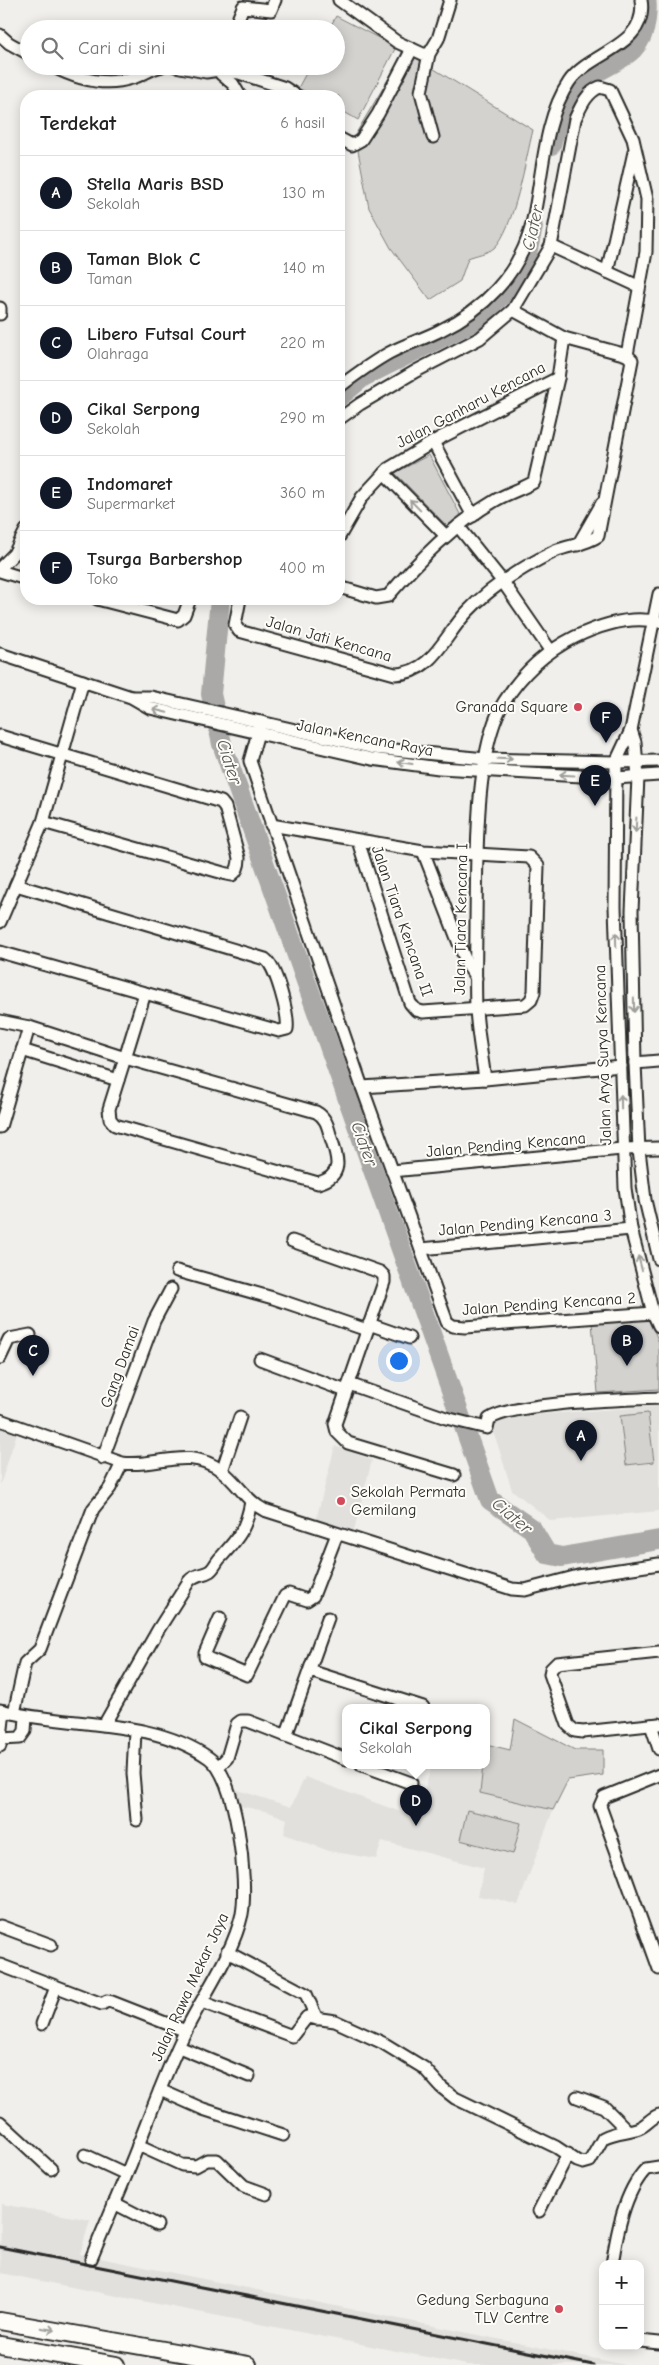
<!DOCTYPE html>
<html lang="id">
<head>
<meta charset="utf-8">
<style>
	:root { --surface:#fff; --page:#f6f6f6; --text:#222; --muted:#767676; --line:#e0e0e0; --accent:#111827 }
	body { margin:0; font-family:"Comic Neue",sans-serif; background:var(--page); color:var(--text) }
	.controls { position:absolute; right:15px; bottom:15px; display:grid; overflow:hidden; border-radius:10px; box-shadow:0 2px 12px #0003 }
	.controls button { width:45px; height:45px; display:grid; place-items:center; padding:0; border:0; border-bottom:1px solid var(--line); background:var(--surface); color:var(--text); font:25px sans-serif }
	.you { position:absolute; left:398px; top:1360px; width:18px; height:18px; margin:-12px; border:4px solid #fff; border-radius:50%; background:#1a73e8; box-shadow:0 0 0 8px #1a73e833 }
	.badge { display:grid; place-items:center; width:32px; height:32px; border-radius:50%; background:var(--accent); color:#fff; font-size:16px; font-weight:700 }
	.pin { position:absolute; translate:-50% -41px; filter:drop-shadow(0 1px 2px #0008) }
	.pin::after { content:''; position:absolute; top:26px; width:18px; height:15px; background:inherit; clip-path:polygon(0 0,100% 0,50% 100%) }
	.popup { position:absolute; left:342px; top:1704px; width:148px; height:65px; box-sizing:border-box; display:grid; place-content:center; border-radius:10px; background:var(--surface); filter:drop-shadow(0 1px 4px #0005); font-size:16px; white-space:nowrap; color:var(--muted) }
	.popup b { font-size:19px; color:var(--text) }
	.popup::after { content:''; position:absolute; left:50%; top:100%; margin-left:-10px; border:10px solid transparent; border-top-color:var(--surface) }
	.list { margin:0; padding:0; list-style:none }
	h2 { display:flex; justify-content:space-between; align-items:center; height:65px; margin:0; padding:0 20px; font-size:21px }
	h2 small { font-size:16px; font-weight:400; color:var(--muted) }
	.list li { display:grid; grid-template-columns:32px 1fr auto; gap:15px; align-items:center; box-sizing:border-box; height:75px; padding:0 20px; border-top:1px solid var(--line) }
	.list b { display:block; font-size:19px; white-space:nowrap }
	.list p { margin:0; font-size:16px; white-space:nowrap; color:var(--muted) }
	.list em { font-size:16px; font-style:normal; color:var(--muted) }
	.icon { flex:none; width:28px; height:28px; fill:none; stroke:currentColor; stroke-width:2; stroke-linecap:round; stroke-linejoin:round }
	.map { position:relative; flex:none; width:659px; height:2365px; overflow:hidden }
	.search { position:absolute; background:var(--surface); box-shadow:0 2px 12px #0003; left:20px; top:20px; width:325px; height:55px; display:flex; align-items:center; gap:12px; box-sizing:border-box; padding:0 18px; border-radius:28px; color:var(--muted); font-size:19px }
	.panel { position:absolute; background:var(--surface); box-shadow:0 2px 12px #0003; left:20px; top:90px; width:325px; height:515px; border-radius:20px }
	.map>svg:first-child { display:block }
	.built { fill:#e1e0dc }
	.green { fill:#d3d2cf; stroke:#7f7e7d }
	.lines { fill:none; stroke-linecap:round; stroke-linejoin:round }
	.river { stroke:#aaa9a7; stroke-width:20 }
	.minor-casing { stroke:#2b2b2b; stroke-width:15 }
	.highway-casing { stroke:#2b2b2b; stroke-width:20 }
	.minor { stroke:#fdfcf7; stroke-width:11 }
	.highway { stroke:#fdfcf7; stroke-width:16 }
	.rail { stroke:#2b2b2b; stroke-width:3 }
	.oneway { stroke:#9e9e9b }
	.poi-dot { fill:#d1495b; stroke:#fdfcf7; stroke-width:2 }
	.labels { text-anchor:middle; dominant-baseline:central; stroke-width:4; stroke-linejoin:round; paint-order:stroke }
	.street-label { font-size:16px; fill:#2b2b2b; stroke:#fdfcf7 }
	.poi-label { font-size:16px; fill:#2b2b2b; stroke:#fdfcf7; text-anchor:end }
	.water-label { font-size:18px; font-style:italic; fill:#575756; stroke:#fdfcf7 }
</style>
</head>
<body>
<div class="map">
<svg width="659" height="2365" viewBox="0 0 659 2365">
	<rect width="100%" height="100%" fill="#f0efeb"/>
	<filter id="ink" filterUnits="userSpaceOnUse"><feTurbulence type="fractalNoise" baseFrequency=".02" numOctaves="2"/><feDisplacementMap in="SourceGraphic" scale="10" xChannelSelector="R" yChannelSelector="G"/><feConvolveMatrix kernelMatrix="1 2 1 2 8 2 1 2 1" color-interpolation-filters="sRGB"/></filter>
	<g filter="url(#ink)">
		<g class="built">
			<polygon points="659,1406 659,1511 551,1521 512,1490 494,1433 494,1425 502,1417"/>
			<polygon points="0,1426 17,1433 0,1485"/>
			<polygon points="335,1446 372,1460 354,1530 316,1520"/>
			<polygon points="432,1765 483,1765 480,1793 553,1810 518,1905 497,1899 478,1896 484,1868 382,1841 376,1859 329,1851 284,1834 287,1819 269,1812 240,1806 235,1789 291,1807 305,1777 409,1815 421,1801"/>
			<polygon points="1,2204 90,2220 80,2254 626,2365 467,2365 0,2273"/>
		</g>
		<g class="green">
			<polygon points="336,16 396,47 358,120 339,109 339,96 314,96 298,88 310,66 336,66 336,29 329,29"/>
			<path d="M405,51L533,130C526,158 514,230 494,248C488,253 475,255 468,258L460,281L430,300L391,248L369,208L355,135Z"/>
			<polygon points="429,455 461,516 447,526 395,473"/>
			<polygon points="650,1320 659,1343 659,1389 598,1393 592,1322"/>
			<polygon points="648,1413 654,1462 626,1465 620,1416"/>
			<polygon points="515,1719 575,1750 603,1750 603,1775 568,1780 553,1810 480,1793 483,1765 486,1765 486,1744 510,1750"/>
			<polygon points="467,1810 521,1823 513,1854 460,1840"/>
		</g>
		<g class="lines">
			<g class="river">
				<path d="M551,145C556,122 565,97 584,81C610,60 642,59 646,19C646,13 648,6 646,0"/>
				<polyline points="339,397 363,377 476,320 522,276 533,227"/>
				<polyline points="220,599 211,694 222,744 490,1500 532,1529 547,1554 562,1557 659,1540"/>
			</g>
			<g class="minor-casing">
				<g id="minor">
					<polyline points="339,0 397,42 423,54 429,54"/>
					<polyline points="234,29 243,7 271,10 275,0"/>
					<polyline points="0,35 9,43 29,54"/>
					<path d="M52,66C77,79 105,87 132,78C143,75 151,68 162,66"/>
					<polyline points="175,66 206,72 219,70 239,73 285,88 297,96"/>
					<polyline points="220,69 221,74 233,84 240,96"/>
					<polyline points="433,137 421,92 429,54 438,39 450,0"/>
					<polyline points="339,138 352,145 361,140 378,114 412,49"/>
					<polyline points="551,246 638,286"/>
					<polyline points="607,272 634,152"/>
					<polyline points="0,308 0,314"/>
					<polyline points="513,310 564,338 627,355"/>
					<path d="M339,387C355,375 371,363 389,353C406,344 424,339 441,330C483,310 518,275 531,228C543,182 542,122 569,82C589,52 649,46 641,0"/>
					<polyline points="433,442 473,516"/>
					<polyline points="384,473 446,536"/>
					<polyline points="458,526 503,582 550,650"/>
					<polyline points="339,537 362,497 388,469 440,438 558,378"/>
					<polyline points="578,545 602,503"/>
					<polyline points="0,568 14,554 26,530"/>
					<polyline points="0,571 26,579"/>
					<path d="M339,587L376,598L388,596C420,559 453,525 496,500C508,493 522,489 534,482L558,378L564,338"/>
					<polyline points="659,594 631,730 616,762 615,907 625,1188 631,1229 653,1313 659,1326"/>
					<polyline points="97,599 178,620 184,615 190,599"/>
					<path d="M240,599L235,625L239,631L395,674C433,673 444,636 467,612C490,587 525,566 555,551C569,545 585,545 598,536L632,360L627,355L646,252L647,199L633,139L610,90L600,87C587,92 581,106 575,119L551,246L513,310L480,338L416,371L360,404L339,419"/>
					<polyline points="0,654 131,697 150,708 372,759 439,768 616,778 659,775"/>
					<polyline points="132,697 151,697 374,748 485,759 616,762 659,761"/>
					<polyline points="261,722 250,761 362,1087 447,1322 453,1326 465,1327 653,1313"/>
					<polyline points="631,730 635,742 638,777 632,911 635,1063 639,1150 645,1200 659,1259"/>
					<path d="M0,736L221,802L225,807L239,858C239,865 238,871 232,875L227,874L43,822"/>
					<polyline points="271,825 423,851 529,857 538,866 534,992 531,1000 525,1005 423,1012 416,1010 410,1003 358,841"/>
					<polyline points="423,851 467,964 476,978"/>
					<polyline points="0,922 43,822 83,681"/>
					<path d="M0,952L279,1031L287,1029C289,1015 276,966 265,959L16,885"/>
					<polyline points="0,1021 29,1027 125,1058 145,993"/>
					<polyline points="22,1050 118,1080"/>
					<path d="M125,1058L316,1112C327,1118 328,1128 331,1138C338,1158 344,1176 318,1183L115,1125L110,1119L109,1109Z"/>
					<polyline points="635,1063 659,1061"/>
					<path d="M485,1079C482,1056 477,1031 476,1008C475,979 476,950 476,921C477,864 474,750 504,702C522,673 545,652 575,637C600,625 631,615 659,622"/>
					<polyline points="362,1087 485,1079 621,1066"/>
					<polyline points="0,1127 29,1027"/>
					<polyline points="392,1171 622,1149 659,1148"/>
					<polyline points="292,1241 380,1272 384,1276 384,1282 335,1424 337,1432 348,1443 454,1475"/>
					<polyline points="421,1249 631,1229"/>
					<polyline points="177,1271 273,1298 367,1330"/>
					<polyline points="369,1324 409,1338"/>
					<polyline points="0,1358 9,1339 30,1335"/>
					<polyline points="260,1359 346,1391"/>
					<path d="M349,1384L446,1418L487,1428L489,1419C515,1402 622,1400 659,1398"/>
					<path d="M0,1420L122,1463C158,1468 187,1445 222,1471C238,1483 246,1501 264,1510L512,1589L525,1590L578,1576L659,1564"/>
					<polyline points="103,1458 154,1321 171,1289"/>
					<polyline points="222,1471 240,1417"/>
					<polyline points="220,1618 205,1653 205,1657 247,1675 285,1596 289,1594 307,1600 313,1596 337,1534"/>
					<polyline points="659,1652 557,1663 551,1669 550,1674 568,1725 575,1731 583,1732 659,1724"/>
					<polyline points="310,1671 423,1707"/>
					<path d="M0,1710C66,1728 151,1717 209,1758C237,1778 248,1881 242,1914C233,1954 204,1994 186,2030C168,2066 154,2105 139,2143C124,2182 107,2220 91,2259"/>
					<polyline points="14,1713 25,1663 40,1649 93,1509 110,1488 122,1463"/>
					<path d="M104,1725L158,1630L189,1581C196,1573 202,1576 210,1571C215,1567 217,1560 222,1556C240,1536 246,1528 251,1502"/>
					<polyline points="651,1725 659,1749"/>
					<polyline points="135,1731 133,1773 137,1820"/>
					<polyline points="286,1736 328,1618"/>
					<polyline points="1,1739 20,1738 25,1731 26,1717"/>
					<polyline points="0,1746 4,1711"/>
					<polyline points="362,1765 411,1783"/>
					<polyline points="219,1766 227,1758 237,1724 241,1721 248,1721 346,1759"/>
					<polyline points="659,1775 604,1797 600,1806 659,1969"/>
					<polyline points="0,1926 51,1945"/>
					<polyline points="227,1952 306,1994 317,2019"/>
					<polyline points="0,1965 102,2004 107,2001 112,2002 186,2031"/>
					<path d="M202,2002L292,2036L307,2017L335,2021L383,2043L424,2068L441,2087L455,2098L556,2147L577,2161L583,2163L590,2161L603,2138C616,2131 629,2132 639,2128C647,2125 650,2118 659,2115"/>
					<polyline points="42,2024 56,1987"/>
					<polyline points="179,2047 249,2076"/>
					<polyline points="160,2090 203,2109 283,2135"/>
					<polyline points="577,2097 604,2107 627,2130"/>
					<polyline points="0,2122 51,2169"/>
					<polyline points="138,2145 182,2165 196,2166 207,2160 217,2160 244,2186 266,2194"/>
					<polyline points="85,2155 126,2174"/>
					<polyline points="114,2203 157,2225"/>
					<polyline points="539,2211 568,2154"/>
					<path d="M612,2264C617,2233 624,2192 646,2169L659,2167"/>
					<polyline points="640,2341 659,2343"/>
				</g>
			</g>
			<g class="highway-casing">
				<g id="highway">
					<polyline points="0,2321 248,2365"/>
					<polyline points="0,2345 116,2365"/>
				</g>
			</g>
			<use href="#minor" class="minor"/>
			<use href="#highway" class="highway"/>
			<polyline class="rail" points="0,2247 593,2365"/>
		</g>
		<defs><path id="oneway-shaft" d="M-6 0H5M1.5-3L5.5 0L1.5 3" fill="none" stroke-width="1.6" stroke-linecap="round" stroke-linejoin="round" transform="scale(1.25)"/></defs>
		<g class="oneway">
			<use href="#oneway-shaft" transform="translate(415 505) rotate(-134)"/>
			<use href="#oneway-shaft" transform="translate(160 711) rotate(-167)"/>
			<use href="#oneway-shaft" transform="translate(505 759) rotate(2)"/>
			<use href="#oneway-shaft" transform="translate(405 763) rotate(-172)"/>
			<use href="#oneway-shaft" transform="translate(567 775) rotate(-177)"/>
			<use href="#oneway-shaft" transform="translate(636 825) rotate(93)"/>
			<use href="#oneway-shaft" transform="translate(616 940) rotate(-92)"/>
			<use href="#oneway-shaft" transform="translate(634 1005) rotate(89)"/>
			<use href="#oneway-shaft" transform="translate(621 1102) rotate(-91)"/>
			<use href="#oneway-shaft" transform="translate(640 1263) rotate(-105)"/>
			<use href="#oneway-shaft" transform="translate(48 2329) rotate(10)"/>
		</g>
	</g>
	<g class="poi-dot">
		<circle cx="578" cy="707" r="5"/>
		<circle cx="341" cy="1501" r="5"/>
		<circle cx="559" cy="2309" r="5"/>
	</g>
	<g class="labels">
		<g class="street-label">
			<text transform="translate(471 405) rotate(-28)">Jalan Ganharu Kencana</text>
			<text transform="translate(329 639) rotate(16)">Jalan Jati Kencana</text>
			<text transform="translate(365 738) rotate(11)">Jalan Kencana Raya</text>
			<text transform="translate(461 919) rotate(-89)">Jalan Tiara Kencana I</text>
			<text transform="translate(402 921) rotate(71)">Jalan Tiara Kencana II</text>
			<text transform="translate(603 1055) rotate(-92)">Jalan Arya Surya Kencana</text>
			<text transform="translate(506 1145) rotate(-5)">Jalan Pending Kencana</text>
			<text transform="translate(525 1223) rotate(-5)">Jalan Pending Kencana 3</text>
			<text transform="translate(549 1304) rotate(-4)">Jalan Pending Kencana 2</text>
			<text transform="translate(120 1367) rotate(-70)">Gang Damai</text>
			<text transform="translate(190 1987) rotate(-65)">Jalan Rawa Mekar Jaya</text>
		</g>
		<g class="poi-label">
			<text x="568" y="707">Granada Square</text>
			<text x="351" y="1492" text-anchor="start">Sekolah Permata<tspan x="351" dy="18">Gemilang</tspan></text>
			<text x="549" y="2300">Gedung Serbaguna<tspan x="549" dy="18">TLV Centre</tspan></text>
		</g>
		<g class="water-label">
			<text transform="translate(533 228) rotate(-78)">Ciater</text>
			<text transform="translate(229 762) rotate(72)">Ciater</text>
			<text transform="translate(364 1144) rotate(70)">Ciater</text>
			<text transform="translate(512 1516) rotate(40)">Ciater</text>
		</g>
	</g>
</svg>
<div class="controls">
<button>+</button>
<button>−</button>
</div>
<div class="you"></div>
<div class="pin badge" style="left:581px;top:1461px">A</div>
<div class="pin badge" style="left:627px;top:1366px">B</div>
<div class="pin badge" style="left:33px;top:1376px">C</div>
<div class="pin badge" style="left:416px;top:1826px">D</div>
<div class="popup"><b>Cikal Serpong</b>Sekolah</div>
<div class="pin badge" style="left:595px;top:806px">E</div>
<div class="pin badge" style="left:606px;top:743px">F</div>
<div class="search"><svg class="icon" aria-label="search" viewBox="0 0 24 24"><circle cx="10" cy="10" r="6"/><path d="M15 15l6 6"/></svg>Cari di sini</div>
<section class="panel">
<h2>Terdekat<small>6 hasil</small></h2>
<ul class="list">
<li><span class="badge">A</span><div><b>Stella Maris BSD</b><p>Sekolah</p></div><em>130 m</em></li>
<li><span class="badge">B</span><div><b>Taman Blok C</b><p>Taman</p></div><em>140 m</em></li>
<li><span class="badge">C</span><div><b>Libero Futsal Court</b><p>Olahraga</p></div><em>220 m</em></li>
<li><span class="badge">D</span><div><b>Cikal Serpong</b><p>Sekolah</p></div><em>290 m</em></li>
<li><span class="badge">E</span><div><b>Indomaret</b><p>Supermarket</p></div><em>360 m</em></li>
<li><span class="badge">F</span><div><b>Tsurga Barbershop</b><p>Toko</p></div><em>400 m</em></li>
</ul>
</section>
</div>
</body>
</html>
